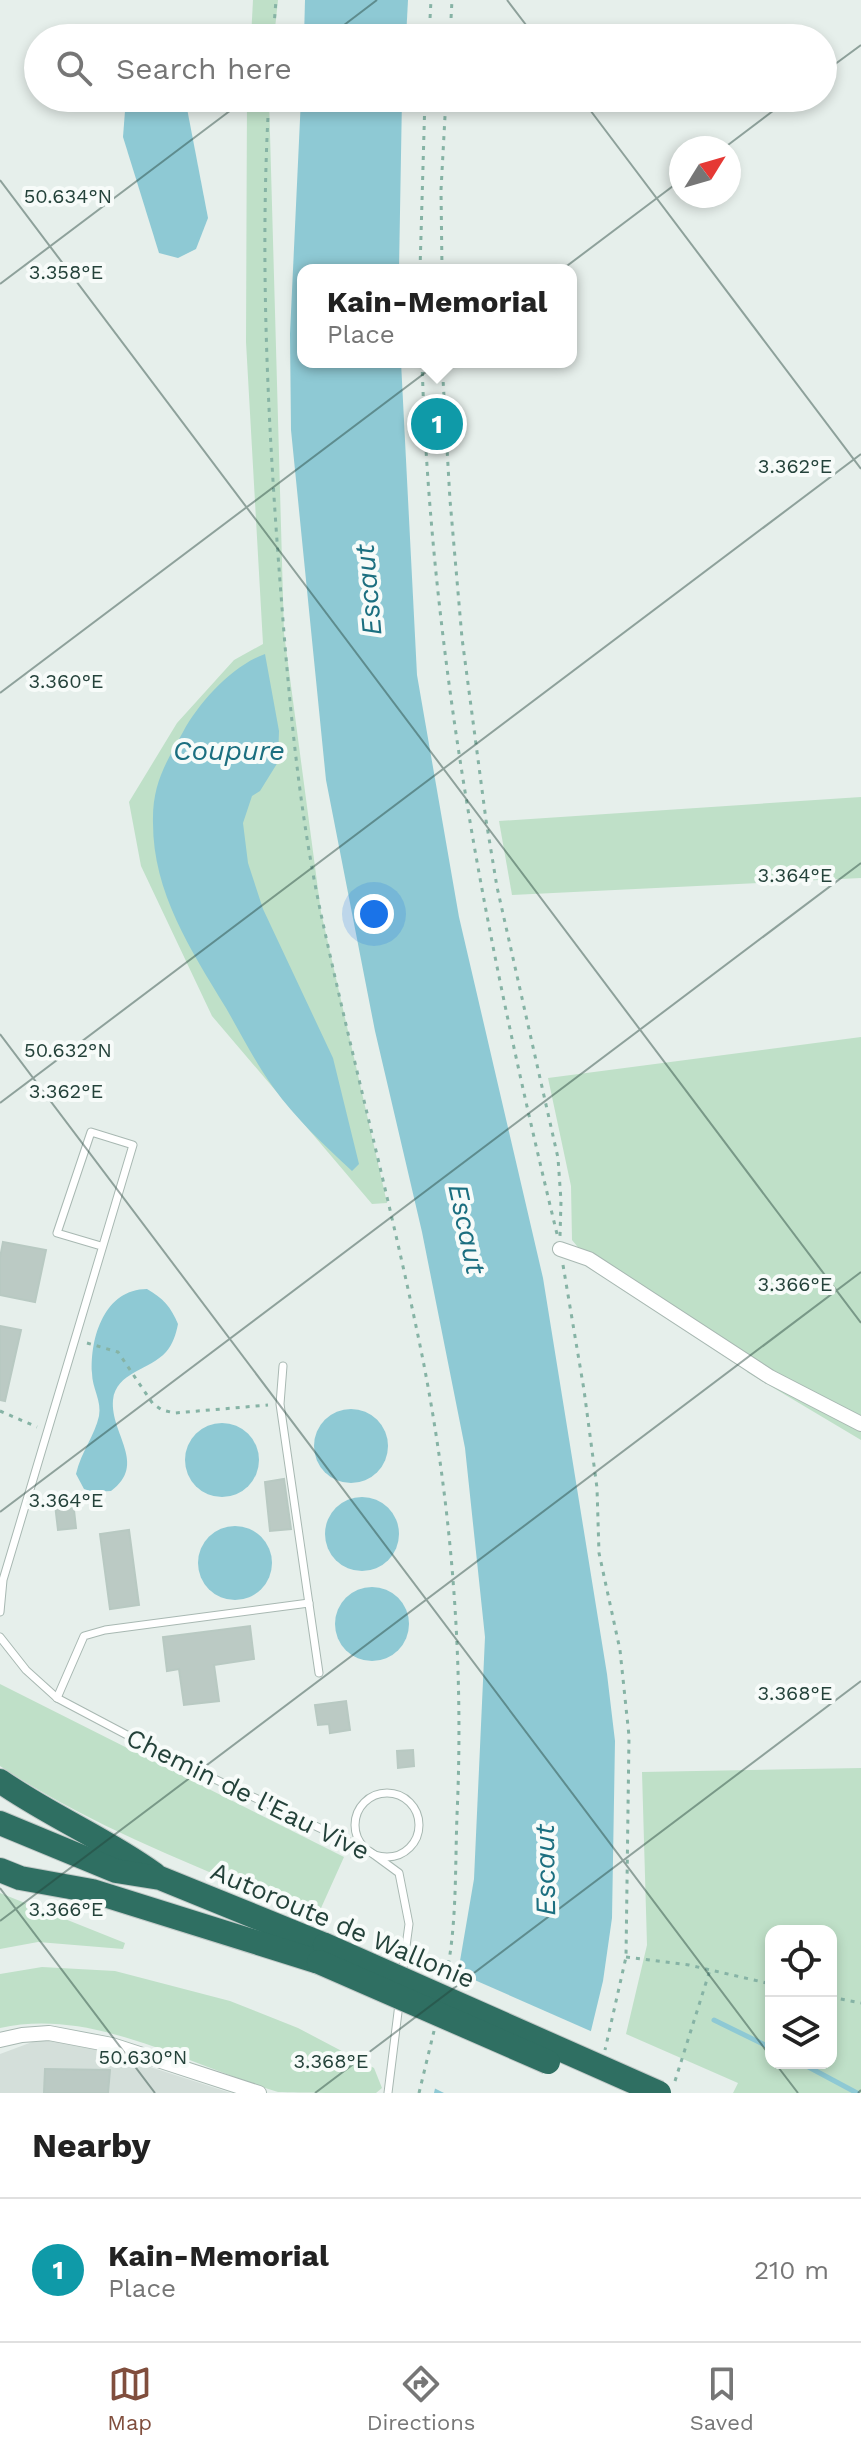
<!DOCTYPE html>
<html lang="en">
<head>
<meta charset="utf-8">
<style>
	:root { --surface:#fff; --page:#f6f6f6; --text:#222; --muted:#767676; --line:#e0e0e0; --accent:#804e3d }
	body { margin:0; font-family:"Work Sans",sans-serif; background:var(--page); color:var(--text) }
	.controls { position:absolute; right:24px; bottom:24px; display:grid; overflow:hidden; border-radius:16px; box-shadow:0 4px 12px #0003 }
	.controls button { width:72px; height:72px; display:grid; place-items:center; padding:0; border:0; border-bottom:2px solid var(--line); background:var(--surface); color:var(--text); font:40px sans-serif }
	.compass { position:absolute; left:669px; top:136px; width:72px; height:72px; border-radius:50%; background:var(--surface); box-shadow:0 4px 12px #0003; rotate:53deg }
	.you { position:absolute; left:374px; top:914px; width:28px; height:28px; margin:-20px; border:6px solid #fff; border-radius:50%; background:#1a73e8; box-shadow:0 0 0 12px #1a73e833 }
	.badge { display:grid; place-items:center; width:52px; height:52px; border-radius:50%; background:var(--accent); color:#fff; font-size:26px; font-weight:700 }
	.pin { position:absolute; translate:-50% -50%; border:4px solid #fff; box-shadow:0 2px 8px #0006 }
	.popup { position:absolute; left:297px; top:264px; width:280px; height:104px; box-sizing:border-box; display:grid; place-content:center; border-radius:16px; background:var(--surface); filter:drop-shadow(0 2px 6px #0005); font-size:26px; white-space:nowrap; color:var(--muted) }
	.popup b { font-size:30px; color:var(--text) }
	.popup::after { content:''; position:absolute; left:50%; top:100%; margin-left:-16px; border:16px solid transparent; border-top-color:var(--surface) }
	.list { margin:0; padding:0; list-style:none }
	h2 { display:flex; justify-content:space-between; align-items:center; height:104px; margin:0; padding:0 32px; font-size:34px }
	h2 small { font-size:26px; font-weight:400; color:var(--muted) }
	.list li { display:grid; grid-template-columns:52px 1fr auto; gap:24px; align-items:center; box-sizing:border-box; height:144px; padding:0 32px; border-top:2px solid var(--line) }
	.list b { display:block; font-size:30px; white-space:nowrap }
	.list p { margin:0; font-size:26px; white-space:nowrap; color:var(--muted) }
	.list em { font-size:26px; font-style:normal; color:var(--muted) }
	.icon { flex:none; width:44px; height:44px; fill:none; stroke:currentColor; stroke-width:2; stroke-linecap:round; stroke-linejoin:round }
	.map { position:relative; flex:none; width:861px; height:2093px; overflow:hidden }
	.search { position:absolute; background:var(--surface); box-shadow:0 4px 12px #0003; left:24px; right:24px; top:24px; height:88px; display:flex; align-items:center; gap:20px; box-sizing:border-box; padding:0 28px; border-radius:44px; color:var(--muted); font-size:30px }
	.sheet { height:248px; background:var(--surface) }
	nav { display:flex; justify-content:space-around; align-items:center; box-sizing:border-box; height:112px; border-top:2px solid var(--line); background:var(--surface); font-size:22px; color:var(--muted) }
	nav a { display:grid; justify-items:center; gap:4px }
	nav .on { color:var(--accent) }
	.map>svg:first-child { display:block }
	.built { fill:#d4dfda }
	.green { fill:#bfe0c8; fill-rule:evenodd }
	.water { fill:#8ec9d4 }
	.pier { fill:#e6efeb }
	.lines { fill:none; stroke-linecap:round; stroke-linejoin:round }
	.stream { stroke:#8ec9d4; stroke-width:5 }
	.building { fill:#bbcac4; stroke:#b8c9c2; stroke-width:2 }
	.lane-casing { stroke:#a8b8b2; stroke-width:9 }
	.street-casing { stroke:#a8b8b2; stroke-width:16 }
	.highway-casing { stroke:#c2cac8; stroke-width:26 }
	.path { stroke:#86b3a5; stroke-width:3; stroke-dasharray:4 6; stroke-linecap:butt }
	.lane { stroke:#fff; stroke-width:7 }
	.street { stroke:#fff; stroke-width:14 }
	.highway { stroke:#2f6f62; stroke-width:24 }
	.highway-bridge-casing { stroke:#c2cac8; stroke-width:26; stroke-linecap:butt }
	.highway-bridge { stroke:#2f6f62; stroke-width:24 }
	.ticks { fill:none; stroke:#24423a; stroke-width:2; stroke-opacity:0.45 }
	.labels { text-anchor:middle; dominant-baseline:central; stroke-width:8; stroke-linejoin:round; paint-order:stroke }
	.street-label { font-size:26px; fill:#24423a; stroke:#f7fbf9 }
	.water-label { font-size:28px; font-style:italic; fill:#1c6f80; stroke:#f7fbf9 }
	.ticks-label { font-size:20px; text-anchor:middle; fill:#24423a; stroke:#f7fbf9; stroke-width:8; stroke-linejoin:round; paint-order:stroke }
</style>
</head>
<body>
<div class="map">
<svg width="861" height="2093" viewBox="0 0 861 2093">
	<rect width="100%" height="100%" fill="#e6efeb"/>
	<polygon class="built" points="51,2035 231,2093 0,2093 0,2054"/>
	<g class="green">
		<polygon points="253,0 278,0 274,38 251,38"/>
		<polygon points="247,98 269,98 284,633 321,912 387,1203 372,1204 212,1016 141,866 129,802 177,723 234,660 263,644 246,342"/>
		<polygon points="861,797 861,878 512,895 499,821"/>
		<polygon points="861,1037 861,1440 747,1372 755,1361 586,1257 572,1240 571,1186 548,1078"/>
		<path d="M0,1684L344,1857L317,1917C210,1871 98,1831 0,1766Z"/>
		<path d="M861,1768V2093H733L738,2083L626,2034L647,1945L642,1772ZM771,1931H831V2063H771Z"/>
		<polygon points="0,1893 125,1943 123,1949 38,1942 0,1949"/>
		<path d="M42,1967L115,1971L230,2001L298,2028L374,2068L382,2088L376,2093C352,2093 299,2093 278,2092C190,2066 95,2007 0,2028V1974Z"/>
	</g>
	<g class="water">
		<polygon points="305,0 408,0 406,38 304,38"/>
		<polygon points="126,98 185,98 208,218 196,249 178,258 159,253 123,137"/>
		<polygon points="301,98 402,98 399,270 303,270 303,362 401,362 417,675 459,917 543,1278 607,1674 615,1741 612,1918 603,1981 576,2093 434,2093 448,2031 474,1879 485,1637 465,1448 422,1232 375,1031 326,780 291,430 290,334"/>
		<path d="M265,654L279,731L278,762L260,791L252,796L243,823L248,863L263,909L333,1058L359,1164L352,1171C324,1145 295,1118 273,1087C255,1062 241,1034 226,1008C191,950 153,893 153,823C152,785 165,764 183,732C199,702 233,665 265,654Z"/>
		<path d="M147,1289C163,1298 171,1307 178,1324C176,1334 173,1344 166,1352C150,1370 116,1372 113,1400C110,1434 148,1464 111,1491L93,1492L84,1489L76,1474C81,1452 95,1435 99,1416C102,1401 92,1388 92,1373C90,1337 105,1289 147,1289Z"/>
		<circle cx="351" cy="1446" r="37"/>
		<circle cx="222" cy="1460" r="37"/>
		<circle cx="362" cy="1534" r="37"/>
		<circle cx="235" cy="1563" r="37"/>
		<circle cx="372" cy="1624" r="37"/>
	</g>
	<polygon class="pier" points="454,1971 595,2033 580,2093 444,2093 432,2087"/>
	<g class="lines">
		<g class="stream">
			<polyline points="714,2020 771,2048"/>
			<polyline points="801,2063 857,2093"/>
		</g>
	</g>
	<g class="building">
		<polygon points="3,1242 46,1250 35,1302 0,1295 0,1258"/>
		<polygon points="0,1326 21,1330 5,1401 0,1400"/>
		<polygon points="284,1479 291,1529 270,1531 265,1482"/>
		<polygon points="73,1501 76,1528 58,1530 55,1504"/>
		<polygon points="129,1530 139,1605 110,1609 100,1534"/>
		<polygon points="250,1626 254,1659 214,1665 219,1701 184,1705 179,1669 167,1671 163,1637"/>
		<polygon points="346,1701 350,1730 330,1733 329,1724 318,1725 315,1705"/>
		<polygon points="413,1750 414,1766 398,1768 397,1751"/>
		<polygon points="45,2069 110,2070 108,2093 44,2093"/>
	</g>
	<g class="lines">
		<g class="lane-casing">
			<g id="lane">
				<polyline points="283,1366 280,1404 319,1673"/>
				<polyline points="0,1612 3,1580 133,1145 91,1132 57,1233 101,1246"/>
				<polyline points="0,1637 26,1670 57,1698 178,1762 369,1851 399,1873 409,1924 402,1976"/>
				<polyline points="57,1698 84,1636 105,1630 309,1603"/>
				<circle cx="387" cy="1825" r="32"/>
				<polyline points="388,2093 399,2004"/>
			</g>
		</g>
		<g class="street-casing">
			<g id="street">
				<polyline points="560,1249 589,1259 770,1377 861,1424"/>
				<polyline points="0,2040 22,2035 49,2033 112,2045 259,2093"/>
			</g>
		</g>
		<g class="highway-casing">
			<g id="highway">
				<path d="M0,1781C50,1816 106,1839 154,1874"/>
				<polyline points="0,1823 116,1871 160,1878 325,1945"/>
				<polyline points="0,1870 20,1878 92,1891 319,1962"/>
			</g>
		</g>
		<g class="path">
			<polyline points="273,38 276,0"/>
			<polyline points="429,38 431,0"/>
			<polyline points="450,38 452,0"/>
			<path d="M269,98C260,250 267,403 278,555C287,675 296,797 321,914C353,1063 393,1211 423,1360C452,1509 464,1663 457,1815C455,1868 457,1925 446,1977"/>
			<polyline points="420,270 425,98"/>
			<polyline points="442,270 441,190 446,98"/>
			<path d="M422,362C431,659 487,946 557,1234"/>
			<polyline points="442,362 450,500 462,638 486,820 497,887 558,1158 561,1201 560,1236"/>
			<polyline points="563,1265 584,1390 597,1488 599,1553 620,1650 629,1736 626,1957 605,2050"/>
			<polyline points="87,1343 118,1352 153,1404 162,1410 175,1413 268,1405"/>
			<polyline points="0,1411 37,1427"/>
			<polyline points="626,1957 689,1965 771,1984"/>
			<polyline points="831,1997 861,2003"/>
			<polyline points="675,2081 710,1970"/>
			<polyline points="419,2093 434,2031"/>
		</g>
		<use href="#lane" class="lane"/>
		<use href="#street" class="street"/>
		<use href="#highway" class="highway"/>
		<g class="highway-bridge-casing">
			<g id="highway-bridge">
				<polyline points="325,1945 659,2093"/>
				<polyline points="319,1962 548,2062"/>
			</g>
		</g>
		<use href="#highway-bridge" class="highway-bridge"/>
	</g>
	<path class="ticks" d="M507,0L536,38M327,38L377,0M823,73L861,45M581,98L861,469M724,148L790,98M0,180L861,1323M0,284L247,98M0,693L681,180M0,1034L771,2057M0,1103L861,454M0,1512L861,863M0,1888L155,2093M0,1921L861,1272M775,2063L798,2093M315,2093L861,1681M858,2093L861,2090"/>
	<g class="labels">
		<g class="street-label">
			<text transform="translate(248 1794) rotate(26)">Chemin de l'Eau Vive</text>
			<text transform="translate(343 1925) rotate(23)">Autoroute de Wallonie</text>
		</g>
		<g class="water-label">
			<text transform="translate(368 590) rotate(-95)">Escaut</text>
			<text x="229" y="750">Coupure</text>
			<text transform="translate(467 1229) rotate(78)">Escaut</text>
			<text transform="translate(545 1870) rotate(-91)">Escaut</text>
		</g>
	</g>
	<g class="ticks-label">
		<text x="68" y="203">50.634°N</text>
		<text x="66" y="279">3.358°E</text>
		<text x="795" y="473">3.362°E</text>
		<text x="66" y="688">3.360°E</text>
		<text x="795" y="882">3.364°E</text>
		<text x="68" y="1057">50.632°N</text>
		<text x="66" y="1098">3.362°E</text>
		<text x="795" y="1291">3.366°E</text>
		<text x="66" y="1507">3.364°E</text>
		<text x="795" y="1700">3.368°E</text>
		<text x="66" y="1916">3.366°E</text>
		<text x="143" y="2064">50.630°N</text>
		<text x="331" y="2068">3.368°E</text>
	</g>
</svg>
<div class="controls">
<button><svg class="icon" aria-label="locate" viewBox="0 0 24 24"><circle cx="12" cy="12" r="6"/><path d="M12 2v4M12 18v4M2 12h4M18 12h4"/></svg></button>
<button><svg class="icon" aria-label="layers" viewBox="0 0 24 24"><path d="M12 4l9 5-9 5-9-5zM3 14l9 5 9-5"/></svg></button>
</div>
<svg class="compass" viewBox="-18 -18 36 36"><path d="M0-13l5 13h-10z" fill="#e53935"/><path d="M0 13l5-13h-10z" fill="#767676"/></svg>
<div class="you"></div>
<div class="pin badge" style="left:437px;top:424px;background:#0f9aa8">1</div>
<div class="popup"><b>Kain-Memorial</b>Place</div>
<div class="search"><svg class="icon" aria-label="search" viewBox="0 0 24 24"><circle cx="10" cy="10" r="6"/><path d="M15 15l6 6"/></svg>Search here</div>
</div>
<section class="sheet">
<h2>Nearby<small></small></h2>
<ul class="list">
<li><span class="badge" style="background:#0f9aa8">1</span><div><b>Kain-Memorial</b><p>Place</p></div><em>210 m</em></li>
</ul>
</section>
<nav>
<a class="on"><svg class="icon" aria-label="map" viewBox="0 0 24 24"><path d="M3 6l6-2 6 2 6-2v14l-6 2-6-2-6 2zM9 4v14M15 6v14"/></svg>Map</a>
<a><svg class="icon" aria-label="directions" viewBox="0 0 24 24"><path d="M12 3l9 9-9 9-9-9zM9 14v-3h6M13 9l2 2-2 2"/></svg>Directions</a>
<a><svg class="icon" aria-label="saved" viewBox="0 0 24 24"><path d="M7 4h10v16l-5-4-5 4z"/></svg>Saved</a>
</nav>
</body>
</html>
